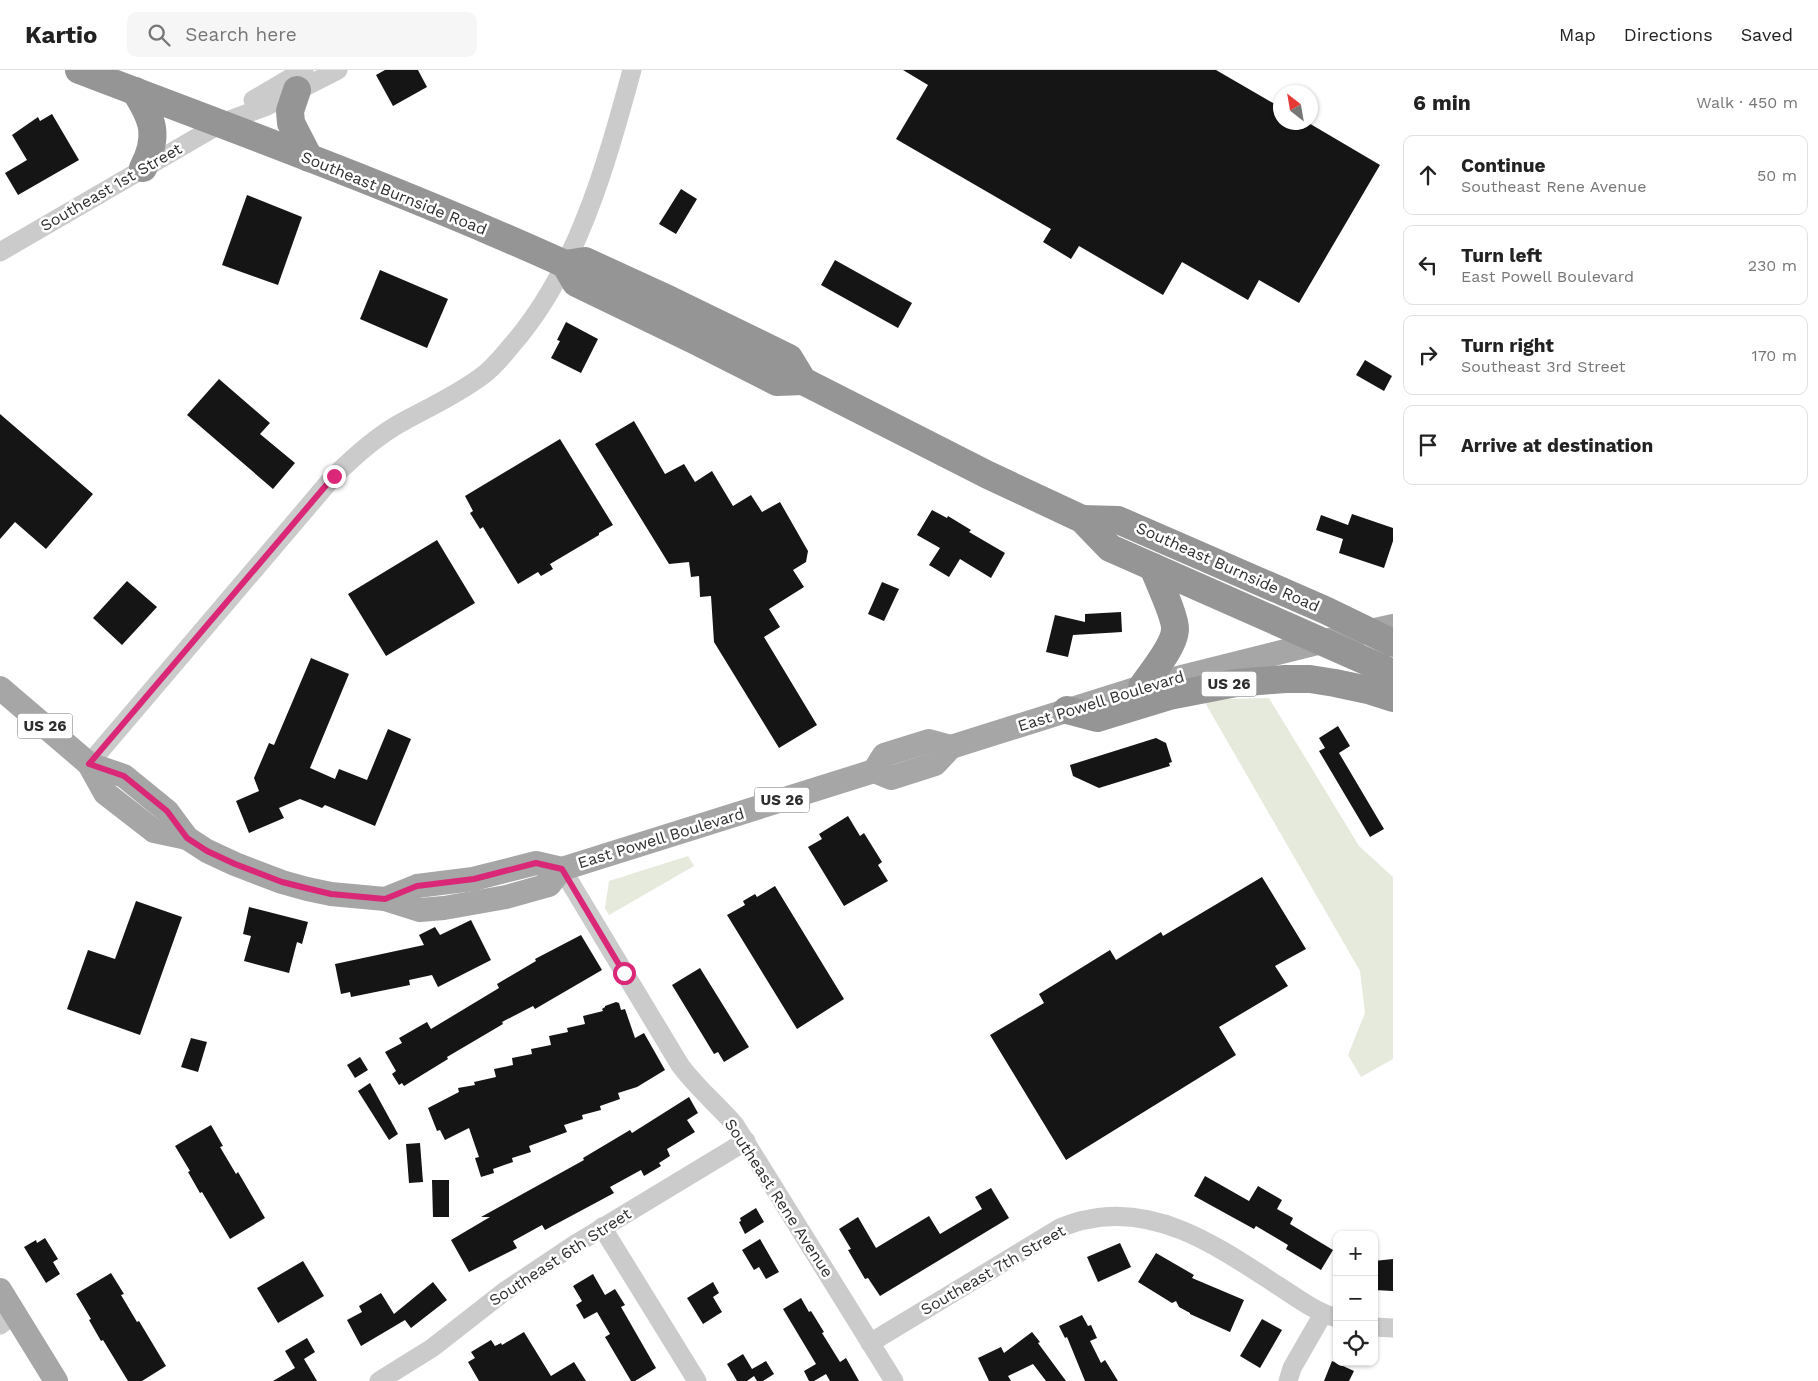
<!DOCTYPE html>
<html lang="en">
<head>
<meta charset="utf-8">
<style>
	:root { --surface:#fff; --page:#f6f6f6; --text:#222; --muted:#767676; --line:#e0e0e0 }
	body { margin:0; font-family:"Work Sans",sans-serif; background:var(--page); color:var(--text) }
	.controls { position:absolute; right:15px; bottom:15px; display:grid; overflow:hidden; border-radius:10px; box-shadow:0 1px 4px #0004 }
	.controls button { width:45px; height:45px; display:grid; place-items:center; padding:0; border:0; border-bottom:1px solid var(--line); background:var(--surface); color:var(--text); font:25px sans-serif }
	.compass { position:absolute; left:1273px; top:15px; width:45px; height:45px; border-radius:50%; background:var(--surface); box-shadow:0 1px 4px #0004; rotate:329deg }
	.stop { position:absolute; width:15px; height:15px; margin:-11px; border:4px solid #db2777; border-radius:50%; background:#fff }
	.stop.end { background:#db2777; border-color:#fff; box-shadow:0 1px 5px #0008 }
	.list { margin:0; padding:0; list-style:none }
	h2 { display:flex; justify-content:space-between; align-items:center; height:65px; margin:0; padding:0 20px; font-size:21px }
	h2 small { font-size:16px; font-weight:400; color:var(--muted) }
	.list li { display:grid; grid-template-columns:32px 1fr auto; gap:15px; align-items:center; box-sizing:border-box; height:80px; margin:0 10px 10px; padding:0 10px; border:1px solid var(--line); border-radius:10px }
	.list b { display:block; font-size:19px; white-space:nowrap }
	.list p { margin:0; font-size:16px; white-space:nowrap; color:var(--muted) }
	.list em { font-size:16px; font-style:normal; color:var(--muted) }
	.icon { flex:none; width:28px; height:28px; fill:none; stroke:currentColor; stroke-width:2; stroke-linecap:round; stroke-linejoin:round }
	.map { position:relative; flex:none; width:1393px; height:1311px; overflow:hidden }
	header { display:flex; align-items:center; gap:30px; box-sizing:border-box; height:70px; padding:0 25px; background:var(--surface); border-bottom:1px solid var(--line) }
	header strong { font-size:24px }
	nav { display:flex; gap:28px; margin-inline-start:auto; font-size:18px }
	.search { width:350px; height:45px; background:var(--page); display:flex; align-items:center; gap:12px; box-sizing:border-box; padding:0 18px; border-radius:10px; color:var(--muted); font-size:19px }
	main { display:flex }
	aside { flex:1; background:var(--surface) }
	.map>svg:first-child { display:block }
	.green { fill:#e5eadd }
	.building { fill:#151515 }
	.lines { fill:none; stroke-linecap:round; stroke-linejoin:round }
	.minor { stroke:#cbcbcb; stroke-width:19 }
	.major { stroke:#a6a6a6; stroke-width:24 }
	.highway { stroke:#959595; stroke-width:28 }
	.route { stroke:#db2777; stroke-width:6 }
	.labels { text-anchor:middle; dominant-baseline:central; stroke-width:5; stroke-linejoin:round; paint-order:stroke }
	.shield { fill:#fff; stroke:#6d6d6d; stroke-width:1 }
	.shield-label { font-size:15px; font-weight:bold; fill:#2e2e2e }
	.street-label { font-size:16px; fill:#2e2e2e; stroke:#fff }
</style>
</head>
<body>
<header>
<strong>Kartio</strong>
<div class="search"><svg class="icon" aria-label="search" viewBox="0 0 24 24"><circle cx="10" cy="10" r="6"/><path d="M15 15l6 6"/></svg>Search here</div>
<nav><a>Map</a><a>Directions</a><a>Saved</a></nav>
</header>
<main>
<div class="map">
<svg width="1393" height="1311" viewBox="0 0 1393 1311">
	<rect width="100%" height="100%" fill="#fff"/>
	<g class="green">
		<polygon points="1269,628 1359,776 1393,807 1393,989 1361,1007 1348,985 1365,943 1360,901 1204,631 1227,629"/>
		<polygon points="688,786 694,796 609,845 605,838 609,811"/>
	</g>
	<g class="building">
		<polygon points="385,0 418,0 427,17 393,36 376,5"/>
		<polygon points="903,0 1216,0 1280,37 1280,52 1307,52 1380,95 1299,233 1259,210 1248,230 1182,192 1163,225 1079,176 1071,189 1043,172 1051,159 896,69 928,15"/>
		<polygon points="52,44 79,90 18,125 5,103 27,90 12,65 38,47 40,51"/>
		<polygon points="681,119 697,129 676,164 659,154"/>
		<polygon points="247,125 302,147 278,215 222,195"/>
		<polygon points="835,190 912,233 898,258 821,215"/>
		<polygon points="380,200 448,229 427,278 360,249"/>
		<polygon points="566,252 598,269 581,303 551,288 560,271 557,270"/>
		<polygon points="1365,290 1392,306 1384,321 1356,305"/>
		<polygon points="219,309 270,353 260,364 295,393 273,419 187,345"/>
		<polygon points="0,344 93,424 46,479 15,452 0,469"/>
		<polygon points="634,351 665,404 684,394 695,412 712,401 733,436 751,425 762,442 780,432 808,481 806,492 793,500 804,517 769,539 780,557 764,567 817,655 779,678 714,572 711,526 700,527 699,506 691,507 689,492 669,494 595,374"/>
		<polygon points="560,369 613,455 599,463 599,465 550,494 553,499 541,506 538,502 518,514 483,457 480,459 470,443 473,441 465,426"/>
		<polygon points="932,440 947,448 948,446 971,460 969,462 1005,483 991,508 960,489 949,507 929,495 940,478 917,465"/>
		<polygon points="1352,444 1393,458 1393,471 1384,498 1339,483 1343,469 1316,460 1321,445 1348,455"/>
		<polygon points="437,470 475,533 386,586 348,524"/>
		<polygon points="127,511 157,537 122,575 93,548"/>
		<polygon points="882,512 899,519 884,551 868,544"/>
		<polygon points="1121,542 1122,562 1073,565 1068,587 1046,582 1055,545 1085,552 1085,544"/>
		<polygon points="311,588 349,604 310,698 335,709 339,699 367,710 388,659 411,669 375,756 325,735 322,738 300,729 279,738 284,748 249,763 236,731 259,721 254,708 269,673 274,675"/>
		<polygon points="1338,656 1350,676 1339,683 1384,759 1370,767 1319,681 1325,678 1319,668"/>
		<polygon points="1156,668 1166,673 1172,692 1169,693 1170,696 1099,718 1073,706 1070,695"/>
		<polygon points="848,746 860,766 864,763 882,792 878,795 888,811 844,836 808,777 822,769 819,764"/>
		<polygon points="1262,807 1306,879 1275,896 1288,916 1219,957 1236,985 1066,1090 990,965 1044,933 1039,924 1110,880 1116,890 1161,862 1163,866"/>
		<polygon points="775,816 844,929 797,959 727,845 745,835 743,831 755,824 757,827"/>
		<polygon points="136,831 182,847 140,965 67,939 88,880 115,889"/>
		<polygon points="249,837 308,852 302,874 297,872 289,903 244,891 251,866 243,864"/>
		<polygon points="471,850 491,890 438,917 432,905 409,910 410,915 351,927 350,922 341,924 335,894 424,875 419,865 435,857 440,865"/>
		<polygon points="581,865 602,900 535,939 533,936 502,952 503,954 447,987 448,989 404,1016 402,1013 399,1015 392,1004 396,1001 385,982 402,973 399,968 427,952 431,959 499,918 497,914 536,891 535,889"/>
		<polygon points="700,898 749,977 724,992 718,982 714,984 672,915"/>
		<polygon points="616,932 619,933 621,940 625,939 635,968 644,963 665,1000 637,1017 618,1023 620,1029 600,1036 601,1040 582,1045 583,1049 564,1055 567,1062 529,1076 531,1082 512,1088 513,1092 493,1099 494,1103 481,1107 475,1088 479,1087 469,1058 445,1070 440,1060 437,1061 428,1038 459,1022 458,1018 475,1015 474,1012 496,1007 494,999 513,995 512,988 532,984 531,979 551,975 549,966 568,962 567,958 585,954 583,946 603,941 602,939 605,937 605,936"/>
		<polygon points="191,968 207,972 198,1002 181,997"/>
		<polygon points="360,987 368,1000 355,1008 347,995"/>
		<polygon points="370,1013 398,1064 389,1070 358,1021"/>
		<polygon points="689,1027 698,1043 687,1050 695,1062 667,1079 670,1086 659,1093 661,1096 644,1106 641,1100 610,1117 614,1123 545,1160 542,1155 513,1171 517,1178 469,1202 451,1170 490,1147 481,1147 584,1090 583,1088 630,1060 632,1063"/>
		<polygon points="211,1055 223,1076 220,1077 236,1104 238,1102 265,1148 230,1169 202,1122 200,1123 188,1102 190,1101 175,1076"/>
		<polygon points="420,1073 423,1112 409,1113 406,1074"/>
		<polygon points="1205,1106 1249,1131 1258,1116 1282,1130 1277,1139 1293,1148 1290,1154 1333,1180 1321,1200 1286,1179 1288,1175 1256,1156 1254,1159 1194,1126"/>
		<polygon points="432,1110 449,1110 449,1147 433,1147"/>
		<polygon points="991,1118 1009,1148 880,1226 868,1208 865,1209 848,1180 851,1179 839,1159 858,1147 876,1178 929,1146 940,1164 982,1139 975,1127"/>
		<polygon points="756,1138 764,1152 745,1164 739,1152 741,1151 740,1148"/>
		<polygon points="45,1168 58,1189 53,1192 60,1204 46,1213 24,1177 36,1170 37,1173"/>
		<polygon points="760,1169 779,1202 766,1209 759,1197 754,1200 742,1180"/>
		<polygon points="1120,1173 1131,1197 1098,1212 1087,1187"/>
		<polygon points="1156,1183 1194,1205 1192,1208 1244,1230 1230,1262 1190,1244 1190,1243 1179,1237 1176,1231 1172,1233 1138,1212"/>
		<polygon points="1393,1189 1393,1221 1374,1220 1374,1191"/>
		<polygon points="303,1191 324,1226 278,1253 257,1218"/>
		<polygon points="111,1203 124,1224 121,1225 137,1252 139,1251 166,1296 142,1311 128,1311 103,1270 101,1271 89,1250 91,1249 76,1224"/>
		<polygon points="593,1204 605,1225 615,1219 625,1235 621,1237 656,1298 635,1311 631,1311 605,1267 610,1264 597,1242 584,1249 576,1235 582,1231 573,1216"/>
		<polygon points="433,1212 447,1230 411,1258 405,1250 361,1276 347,1250 362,1242 359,1236 381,1223 394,1244"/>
		<polygon points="713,1212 719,1223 713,1227 722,1242 703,1254 687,1228"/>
		<polygon points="801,1228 809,1242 811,1241 824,1262 822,1263 840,1292 846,1288 859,1311 830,1311 826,1304 814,1311 809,1311 804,1301 816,1294 783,1239"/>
		<polygon points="1082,1245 1088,1256 1091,1255 1097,1268 1090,1271 1101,1293 1105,1290 1118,1311 1085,1311 1067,1267 1065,1268 1059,1256"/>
		<polygon points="1262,1249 1282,1260 1260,1298 1240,1286"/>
		<polygon points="524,1262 551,1306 574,1292 586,1311 479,1311 468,1292 475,1288 471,1282 491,1270 495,1276 501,1273 502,1275"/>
		<polygon points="1032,1262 1040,1272 1038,1273 1066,1311 1046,1311 1033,1294 1008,1306 1011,1311 989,1311 978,1288 1001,1277 1004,1283"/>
		<polygon points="307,1268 315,1282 304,1289 317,1311 273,1311 295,1298 285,1281"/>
		<polygon points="743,1284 752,1299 766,1291 774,1304 763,1311 757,1311 754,1306 747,1311 737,1311 727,1294"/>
		<polygon points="1332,1291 1354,1301 1349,1311 1324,1311"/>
	</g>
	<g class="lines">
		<g class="minor">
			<polyline points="253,30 304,0"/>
			<polyline points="0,182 222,53 267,36 338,0"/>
			<path d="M89,694L334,406C356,385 379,364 406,350C432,336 458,324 482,306C493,298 502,287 511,276C577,201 606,95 632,0"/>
			<path d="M562,799L680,995C696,1017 717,1034 735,1055L894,1311"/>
			<polyline points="602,1157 697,1311"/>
			<polyline points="0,1255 15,1244"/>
			<polyline points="1374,1257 1393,1258"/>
			<path d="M870,1273L1060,1158C1068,1155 1077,1151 1085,1150C1157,1133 1220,1178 1277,1215C1296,1227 1315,1242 1337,1248"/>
			<polyline points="379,1311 432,1278 505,1221 574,1175 746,1071"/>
			<polyline points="1288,1311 1292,1298 1323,1244"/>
		</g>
		<g class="major">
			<polyline points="0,618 89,694 124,706 167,741 187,768"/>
			<polyline points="89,694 105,723 154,761 187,768 207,781 235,794 282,812 307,819 331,824 385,829 420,840 444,838 506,827 549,815 562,799"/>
			<polyline points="874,701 884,685 929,671 951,677"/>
			<polyline points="385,829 417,816 473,809 536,793 562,799 874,701 891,708 935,694 951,677 1142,617 1325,571 1393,556"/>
			<polyline points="0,1220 56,1311"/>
		</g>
		<g class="highway">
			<path d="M79,0C242,62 406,122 565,194L585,191L670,230L789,288L803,311L988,405L1082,449L1110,478L1393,603"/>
			<polyline points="297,20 290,41 291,53 309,88"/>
			<path d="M135,21C154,50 159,67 143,98"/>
			<polyline points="565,194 576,213 696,271 777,312 803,311"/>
			<polyline points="1082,449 1118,450 1325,540 1393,573"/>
			<path d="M1142,617C1151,603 1174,577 1175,560C1176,548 1158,510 1153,497"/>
			<polyline points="1067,640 1097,648 1169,626 1200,620 1236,613 1285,609 1310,609 1335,613 1368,620 1393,628"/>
		</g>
	</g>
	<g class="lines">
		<polyline class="route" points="334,406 89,694 124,706 167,741 187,768 207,781 235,794 282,812 306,818 331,824 385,829 417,816 474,809 536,793 562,799 624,903"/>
	</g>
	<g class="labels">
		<g class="shield">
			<rect x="1201.5" y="601.5" width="55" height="25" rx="4"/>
			<rect x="17.5" y="643.5" width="55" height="25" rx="4"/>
			<rect x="754.5" y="717.5" width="55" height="25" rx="4"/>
		</g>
		<g class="shield-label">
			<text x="1229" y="614">US 26</text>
			<text x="45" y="656">US 26</text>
			<text x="782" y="730">US 26</text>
		</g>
		<g class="street-label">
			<text transform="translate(111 117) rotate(-30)">Southeast 1st Street</text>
			<text transform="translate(394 123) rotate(22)">Southeast Burnside Road</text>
			<text transform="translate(1228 497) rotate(24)">Southeast Burnside Road</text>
			<text transform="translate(1101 631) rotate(-17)">East Powell Boulevard</text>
			<text transform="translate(661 768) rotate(-17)">East Powell Boulevard</text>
			<text transform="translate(779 1128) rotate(57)">Southeast Rene Avenue</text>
			<text transform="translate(560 1187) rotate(-33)">Southeast 6th Street</text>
			<text transform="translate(993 1200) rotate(-30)">Southeast 7th Street</text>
		</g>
	</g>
</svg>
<div class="controls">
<button>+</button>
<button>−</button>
<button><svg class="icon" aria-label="locate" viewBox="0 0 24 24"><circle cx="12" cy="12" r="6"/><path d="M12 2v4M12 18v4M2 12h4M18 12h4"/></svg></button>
</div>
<svg class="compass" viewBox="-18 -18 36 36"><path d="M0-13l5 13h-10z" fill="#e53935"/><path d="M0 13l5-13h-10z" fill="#767676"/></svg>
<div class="stop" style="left:624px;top:903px"></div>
<div class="stop end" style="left:334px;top:406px"></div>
</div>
<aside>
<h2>6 min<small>Walk · 450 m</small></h2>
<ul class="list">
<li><svg class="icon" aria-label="ahead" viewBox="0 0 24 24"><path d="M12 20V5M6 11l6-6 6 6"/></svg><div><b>Continue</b><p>Southeast Rene Avenue</p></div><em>50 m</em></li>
<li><svg class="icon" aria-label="left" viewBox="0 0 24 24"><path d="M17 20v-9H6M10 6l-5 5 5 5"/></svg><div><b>Turn left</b><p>East Powell Boulevard</p></div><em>230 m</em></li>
<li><svg class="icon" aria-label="right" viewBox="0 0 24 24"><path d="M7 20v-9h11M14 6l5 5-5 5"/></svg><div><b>Turn right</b><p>Southeast 3rd Street</p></div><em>170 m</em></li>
<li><svg class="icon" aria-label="arrive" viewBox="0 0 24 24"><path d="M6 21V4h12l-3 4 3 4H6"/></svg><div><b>Arrive at destination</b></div></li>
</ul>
</aside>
</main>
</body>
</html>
